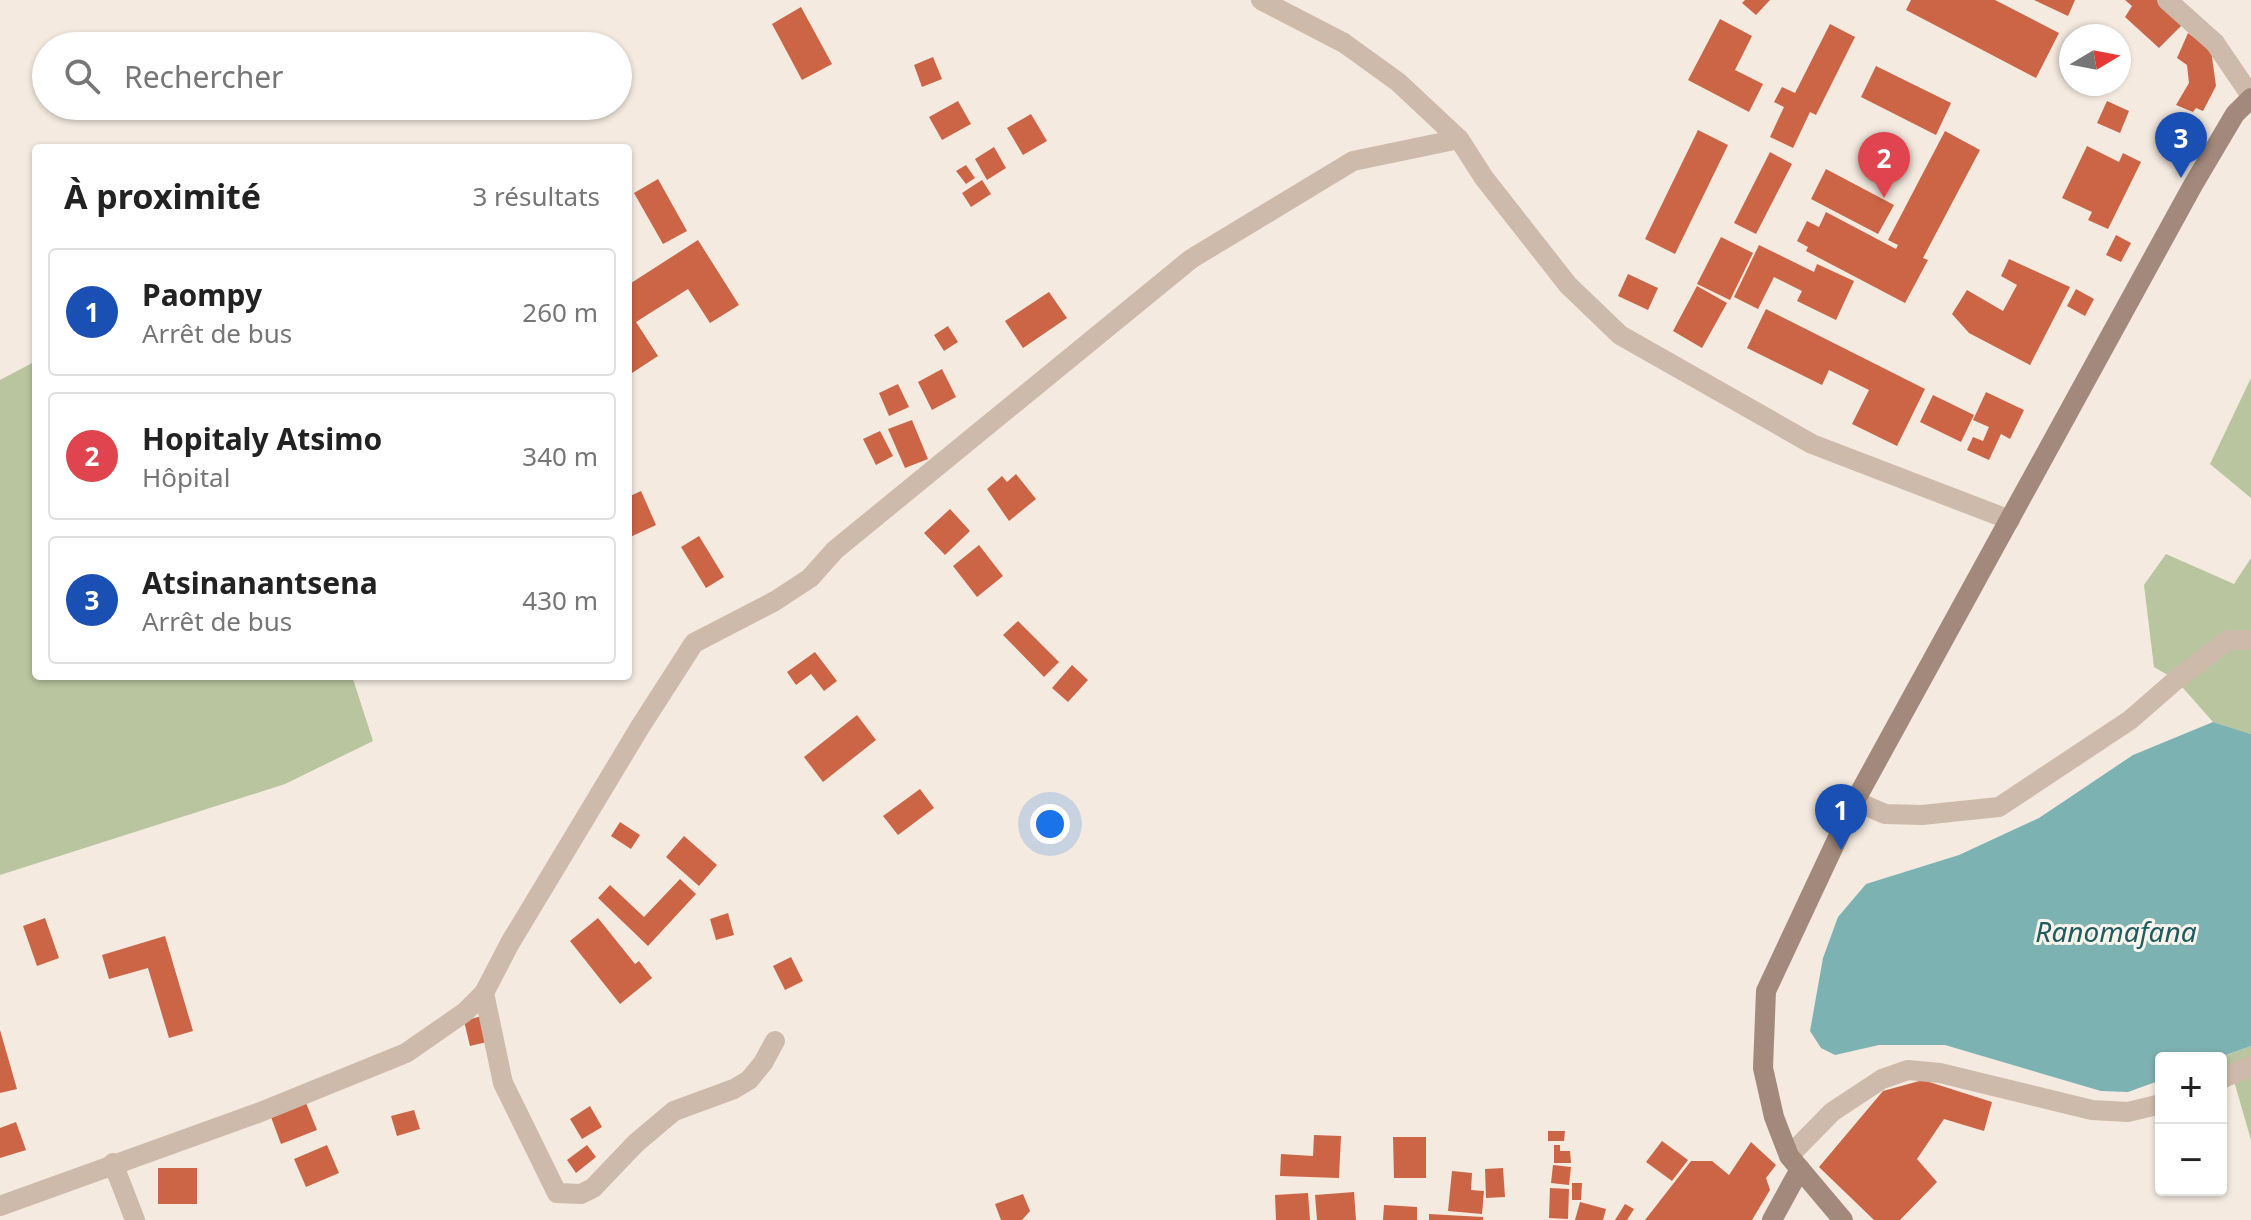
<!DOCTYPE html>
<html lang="fr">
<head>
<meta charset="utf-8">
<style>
	:root { --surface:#fff; --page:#f6f6f6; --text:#222; --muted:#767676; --line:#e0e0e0; --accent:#b45309 }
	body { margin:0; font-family:"Noto Sans",sans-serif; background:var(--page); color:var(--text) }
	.controls { position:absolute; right:24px; bottom:24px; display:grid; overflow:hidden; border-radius:8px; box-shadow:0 2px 6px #0004 }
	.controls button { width:72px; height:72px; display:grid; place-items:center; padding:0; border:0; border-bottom:2px solid var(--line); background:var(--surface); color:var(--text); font:40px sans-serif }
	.compass { position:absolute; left:2059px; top:24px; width:72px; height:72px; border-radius:50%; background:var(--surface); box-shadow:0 2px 6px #0004; rotate:80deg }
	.you { position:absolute; left:1050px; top:824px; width:28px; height:28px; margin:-20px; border:6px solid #fff; border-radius:50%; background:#1a73e8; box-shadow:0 0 0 12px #1a73e833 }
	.badge { display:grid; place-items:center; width:52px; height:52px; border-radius:50%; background:var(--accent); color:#fff; font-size:26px; font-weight:700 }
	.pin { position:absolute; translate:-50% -66px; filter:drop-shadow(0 2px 4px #0008) }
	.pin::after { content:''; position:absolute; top:42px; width:28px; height:24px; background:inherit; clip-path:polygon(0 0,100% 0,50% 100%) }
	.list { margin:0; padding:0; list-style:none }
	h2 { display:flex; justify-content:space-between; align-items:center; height:104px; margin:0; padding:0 32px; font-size:34px }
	h2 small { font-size:26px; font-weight:400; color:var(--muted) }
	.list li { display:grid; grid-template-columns:52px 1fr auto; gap:24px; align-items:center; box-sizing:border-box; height:128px; margin:0 16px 16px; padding:0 16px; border:2px solid var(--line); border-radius:8px }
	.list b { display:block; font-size:30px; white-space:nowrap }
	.list p { margin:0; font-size:26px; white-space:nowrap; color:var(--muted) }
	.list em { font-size:26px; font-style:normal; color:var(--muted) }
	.icon { flex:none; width:44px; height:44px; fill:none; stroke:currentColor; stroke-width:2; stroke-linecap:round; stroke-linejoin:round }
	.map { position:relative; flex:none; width:2251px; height:1220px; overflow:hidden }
	.search { position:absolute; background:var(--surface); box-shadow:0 2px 6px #0004; left:32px; top:32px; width:600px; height:88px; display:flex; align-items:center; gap:20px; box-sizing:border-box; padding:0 28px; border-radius:44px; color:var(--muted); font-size:30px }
	.panel { position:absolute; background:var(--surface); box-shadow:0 2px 6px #0004; left:32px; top:144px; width:600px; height:536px; border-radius:8px }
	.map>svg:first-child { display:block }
	.green { fill:#b8c59e }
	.water { fill:#7db2b3 }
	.building { fill:#cc6546 }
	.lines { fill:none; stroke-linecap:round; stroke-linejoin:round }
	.street { stroke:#cebaaa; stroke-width:20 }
	.secondary { stroke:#a2897b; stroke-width:20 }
	.labels { text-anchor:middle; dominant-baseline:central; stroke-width:6; stroke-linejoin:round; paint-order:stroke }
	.water-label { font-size:28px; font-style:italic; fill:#1d5c5f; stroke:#fbf4ed }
</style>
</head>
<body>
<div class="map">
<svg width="2251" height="1220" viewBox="0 0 2251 1220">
	<rect width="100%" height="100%" fill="#f4eae0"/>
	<g class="green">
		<polygon points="36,361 36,676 352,676 373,741 285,784 0,875 0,380"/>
		<polygon points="2251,378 2251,498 2210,464"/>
		<polygon points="2166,554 2234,584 2251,558 2251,734 2213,722 2176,680 2154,667 2144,585"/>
		<polygon points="2251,1046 2251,1140 2232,1074 2222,1057"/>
	</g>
	<polygon class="water" points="2213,722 2251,734 2251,1046 2218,1058 2161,1058 2161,1080 2128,1092 2101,1091 1945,1045 1879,1045 1835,1055 1821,1048 1810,1031 1823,958 1838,917 1866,884 1959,855 2039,818 2133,755"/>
	<g class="building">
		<polygon points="1745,0 1770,0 1756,15 1742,3"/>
		<polygon points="1911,0 1995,0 2059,33 2036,78 1906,10"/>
		<polygon points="2034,0 2075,0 2068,16"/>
		<polygon points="2125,0 2161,0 2184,23 2159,48 2125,17 2132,6"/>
		<polygon points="801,7 832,64 802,80 772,24"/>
		<polygon points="1720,19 1752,36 1735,70 1763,84 1749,112 1688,80"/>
		<polygon points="1830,24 1855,37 1816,115 1810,112 1793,148 1770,137 1784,107 1774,102 1782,87 1795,93"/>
		<polygon points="2188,33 2211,50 2216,86 2203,111 2196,108 2193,112 2176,105 2189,83 2187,65 2177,58"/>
		<polygon points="933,57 942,79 922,87 914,65"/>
		<polygon points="1876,66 1951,103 1936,135 1861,97"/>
		<polygon points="958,101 971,124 942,140 929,117"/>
		<polygon points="2107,101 2129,111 2120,133 2097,123"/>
		<polygon points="1031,114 1047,141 1023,155 1007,128"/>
		<polygon points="1698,130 1728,145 1675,254 1645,239"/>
		<polygon points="1945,131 1980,150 1923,258 1928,260 1905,303 1806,251 1808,247 1797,241 1807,221 1819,227 1826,212 1896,249 1898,245 1888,240"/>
		<polygon points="2087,146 2119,162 2123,153 2141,162 2108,229 2088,220 2092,212 2062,198"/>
		<polygon points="994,147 1006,168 987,180 975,159"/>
		<polygon points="1770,152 1792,164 1756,234 1734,223"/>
		<polygon points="966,165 975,178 966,184 956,171"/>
		<polygon points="1826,169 1894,205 1878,234 1811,199"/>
		<polygon points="658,179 687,231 663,244 634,193"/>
		<polygon points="982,180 991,194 971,207 962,193"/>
		<polygon points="2116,235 2131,243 2121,262 2106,255"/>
		<polygon points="1721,237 1753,253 1730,300 1697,284"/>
		<polygon points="698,240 739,305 710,323 688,289 636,322 658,356 632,373 628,367 628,285"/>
		<polygon points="1759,245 1814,272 1817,264 1854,281 1836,320 1797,301 1802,291 1774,277 1758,309 1734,297"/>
		<polygon points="2009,259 2070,287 2030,365 1969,333 1952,314 1967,290 2003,311 2017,285 2001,276"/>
		<polygon points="1628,274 1658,288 1648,310 1618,296"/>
		<polygon points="1697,286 1727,303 1702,348 1673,331"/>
		<polygon points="2076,289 2094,299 2085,316 2067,306"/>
		<polygon points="1049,292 1067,318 1023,348 1005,321"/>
		<polygon points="1766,309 1925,389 1897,446 1852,424 1869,390 1829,370 1822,385 1747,348"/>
		<polygon points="948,326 958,342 944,351 934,335"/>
		<polygon points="942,369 956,397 932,410 918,382"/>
		<polygon points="898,384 909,407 889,416 879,393"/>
		<polygon points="1986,392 2024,410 2010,439 2001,434 1989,460 1967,450 1973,437 1983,441 1989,427 1973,420"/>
		<polygon points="1933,395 1974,415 1961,442 1920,422"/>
		<polygon points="912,420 928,459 905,468 888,429"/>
		<polygon points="880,431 893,456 876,465 863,439"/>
		<polygon points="1016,474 1036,499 1009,521 987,489 1002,476 1007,482"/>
		<polygon points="641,491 656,525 628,538 628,497"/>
		<polygon points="950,509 970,531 945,555 924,533"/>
		<polygon points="699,536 724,577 706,588 681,547"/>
		<polygon points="979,545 1003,576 977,597 953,566"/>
		<polygon points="1018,621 1059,662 1044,677 1003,635"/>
		<polygon points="815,652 837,681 824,691 811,674 796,685 787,672"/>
		<polygon points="1072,665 1088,680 1068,702 1052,688"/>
		<polygon points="857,715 876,740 823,782 804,757"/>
		<polygon points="920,789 934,808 898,835 883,816"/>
		<polygon points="620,822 640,835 631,849 611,836"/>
		<polygon points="684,836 717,865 699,886 666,857"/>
		<polygon points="680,879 696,894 648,946 598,898 610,885 644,917"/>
		<polygon points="728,913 734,935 716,940 710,919"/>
		<polygon points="45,918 59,958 37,966 23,926"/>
		<polygon points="598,918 635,964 639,961 652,978 620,1004 570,941"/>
		<polygon points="165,936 193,1031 169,1038 148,968 109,979 102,955"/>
		<polygon points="791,957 803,981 785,990 773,966"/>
		<polygon points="485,1015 491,1041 470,1046 464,1021"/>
		<polygon points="0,1030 17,1089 0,1093"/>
		<polygon points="1923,1080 1992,1102 1984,1131 1944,1119 1917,1159 1937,1182 1900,1220 1874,1220 1819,1167 1883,1091"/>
		<polygon points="306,1103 317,1130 281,1144 271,1117"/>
		<polygon points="590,1106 602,1127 582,1139 570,1119"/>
		<polygon points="414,1110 420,1129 397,1136 391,1116"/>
		<polygon points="16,1122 26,1150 0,1158 0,1128"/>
		<polygon points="1548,1131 1565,1131 1564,1141 1548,1141"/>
		<polygon points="1314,1135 1341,1136 1339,1178 1280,1176 1281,1154 1313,1156"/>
		<polygon points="1393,1137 1426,1137 1426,1178 1394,1178"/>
		<polygon points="1662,1141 1688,1160 1672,1181 1646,1162"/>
		<polygon points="1751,1142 1776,1165 1766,1178 1770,1190 1752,1220 1645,1220 1691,1161 1712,1161 1729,1175"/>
		<polygon points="327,1145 339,1173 306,1187 294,1159"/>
		<polygon points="587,1145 596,1157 576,1173 567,1160"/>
		<polygon points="1554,1145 1560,1145 1560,1151 1570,1151 1571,1163 1554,1163"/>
		<polygon points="1553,1165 1571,1167 1569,1185 1551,1183"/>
		<rect x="158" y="1168" width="39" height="36"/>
		<polygon points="1503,1168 1505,1197 1486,1198 1485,1169"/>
		<polygon points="1452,1171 1472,1173 1471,1190 1484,1191 1482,1214 1448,1211"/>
		<polygon points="1572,1183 1582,1183 1581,1200 1572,1200"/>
		<polygon points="1550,1188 1569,1189 1568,1219 1549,1218"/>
		<polygon points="1354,1192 1356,1220 1317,1220 1315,1195"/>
		<polygon points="1308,1193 1310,1220 1276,1220 1275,1195"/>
		<polygon points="1023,1194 1030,1211 1022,1220 1001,1220 995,1204"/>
		<polygon points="1580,1202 1606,1209 1603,1220 1575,1220"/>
		<polygon points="1625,1204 1634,1209 1627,1220 1615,1220"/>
		<polygon points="1384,1205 1417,1207 1417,1220 1383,1220"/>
		<polygon points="1429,1214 1483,1217 1483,1220 1429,1220"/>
	</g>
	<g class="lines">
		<g class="street">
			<polyline points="1261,0 1344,43 1398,82 1459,139 1484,178 1568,285 1620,335 1812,444 2010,520"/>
			<polyline points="2167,0 2215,43 2251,96"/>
			<polyline points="1855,801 1885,814 1922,815 1999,807 2130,720 2176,680 2228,640 2251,640"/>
			<polyline points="484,993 503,1083 557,1193 581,1194 593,1188 636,1143 674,1111 734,1089 749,1080 763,1063 775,1041"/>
			<polyline points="2221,1079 2251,1066"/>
			<polyline points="1789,1156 1832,1112 1882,1079 1908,1070 1940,1073 2092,1110 2128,1112 2161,1104"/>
			<polyline points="113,1163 135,1220"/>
			<polyline points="0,1206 258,1113 406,1053 465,1012 484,993 510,943 640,727 694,643 775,601 810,578 835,550 1191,259 1353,161 1459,139"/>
		</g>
		<g class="secondary">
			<polyline points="1772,1220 1800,1169"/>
			<polyline points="1843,1220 1789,1156 1774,1117 1763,1068 1766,991 1855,801 2193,185 2235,114 2251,98"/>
		</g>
	</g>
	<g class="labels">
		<g class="water-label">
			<text x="2116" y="931">Ranomafana</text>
		</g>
	</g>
</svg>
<div class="controls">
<button>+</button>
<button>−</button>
</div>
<svg class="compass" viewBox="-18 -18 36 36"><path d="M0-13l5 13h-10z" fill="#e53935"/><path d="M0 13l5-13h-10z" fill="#767676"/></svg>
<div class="you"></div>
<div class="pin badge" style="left:1841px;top:850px;background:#1a4fb4">1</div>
<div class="pin badge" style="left:1884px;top:198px;background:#e0444e">2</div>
<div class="pin badge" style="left:2181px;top:178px;background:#1a4fb4">3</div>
<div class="search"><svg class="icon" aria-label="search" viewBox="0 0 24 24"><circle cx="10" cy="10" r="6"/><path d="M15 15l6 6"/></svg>Rechercher</div>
<section class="panel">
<h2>À proximité<small>3 résultats</small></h2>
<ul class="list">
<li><span class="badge" style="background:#1a4fb4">1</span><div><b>Paompy</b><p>Arrêt de bus</p></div><em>260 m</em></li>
<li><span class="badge" style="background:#e0444e">2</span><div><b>Hopitaly Atsimo</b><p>Hôpital</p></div><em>340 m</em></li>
<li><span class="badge" style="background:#1a4fb4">3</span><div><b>Atsinanantsena</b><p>Arrêt de bus</p></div><em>430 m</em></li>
</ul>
</section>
</div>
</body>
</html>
